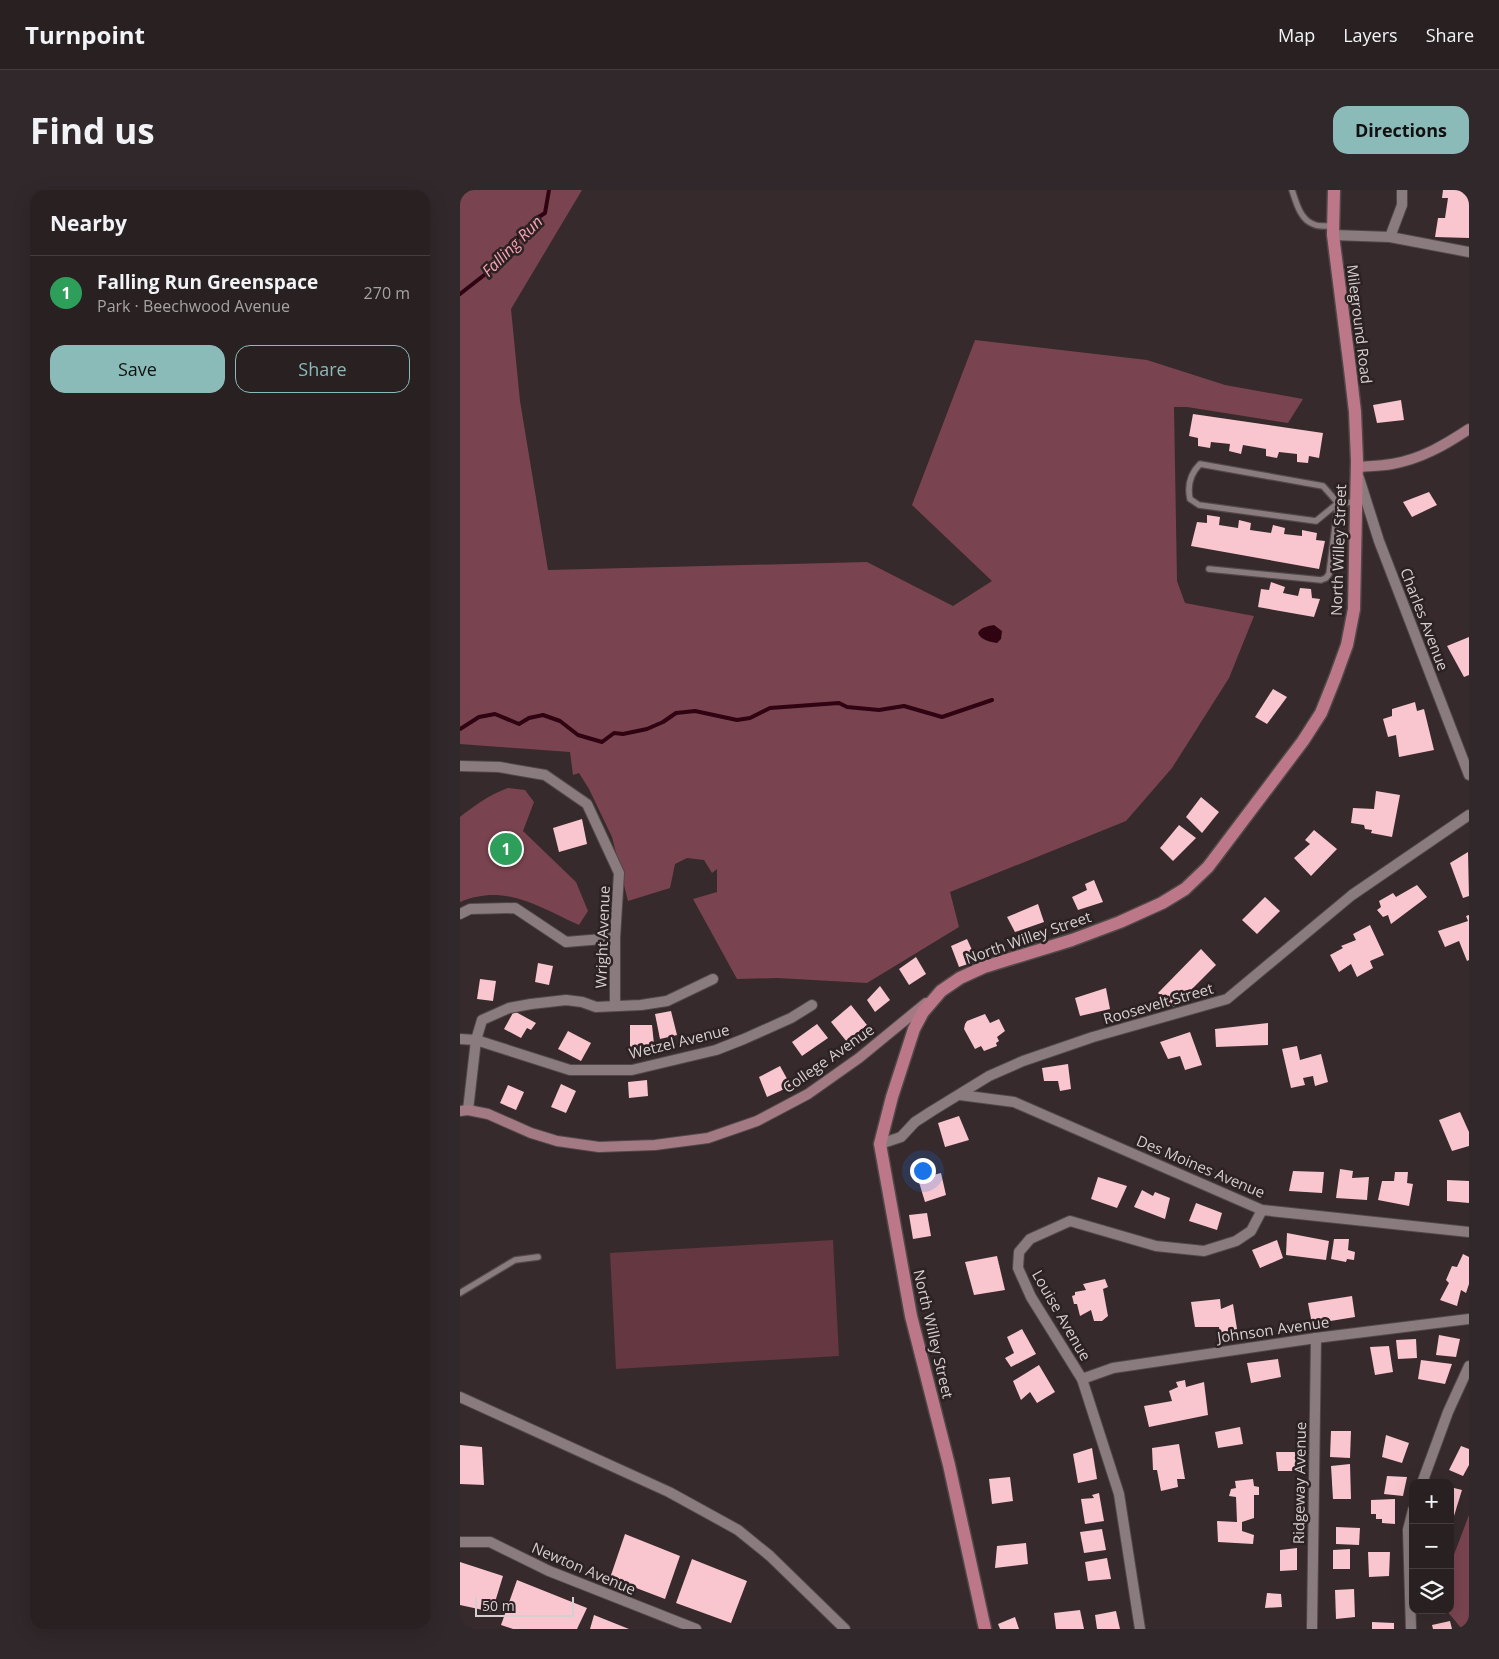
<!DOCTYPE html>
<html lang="en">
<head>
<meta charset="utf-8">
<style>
	:root { --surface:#282021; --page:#30282a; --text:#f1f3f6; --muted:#a5a3a5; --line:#443e3f; --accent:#8bbbb9 }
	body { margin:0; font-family:"Open Sans",sans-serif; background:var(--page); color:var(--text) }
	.controls { position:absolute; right:15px; bottom:15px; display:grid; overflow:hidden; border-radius:10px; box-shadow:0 5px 20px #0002 }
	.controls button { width:45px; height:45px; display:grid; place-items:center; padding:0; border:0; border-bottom:1px solid var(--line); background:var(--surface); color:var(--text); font:25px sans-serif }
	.scale { position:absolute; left:15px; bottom:12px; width:99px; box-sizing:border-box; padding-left:5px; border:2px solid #d6cfd0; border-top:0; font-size:14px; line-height:18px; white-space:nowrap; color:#d6cfd0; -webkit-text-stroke:4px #2c2123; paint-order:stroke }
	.you { position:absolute; left:462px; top:980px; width:18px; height:18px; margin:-12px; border:4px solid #fff; border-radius:50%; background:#1a73e8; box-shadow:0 0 0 8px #1a73e833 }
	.badge { display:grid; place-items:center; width:32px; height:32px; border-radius:50%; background:var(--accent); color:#fff; font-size:16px; font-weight:700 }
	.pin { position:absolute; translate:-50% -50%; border:2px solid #fff; box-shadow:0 1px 5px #0006 }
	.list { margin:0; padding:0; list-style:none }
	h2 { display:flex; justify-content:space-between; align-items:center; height:65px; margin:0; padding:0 20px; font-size:21px }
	h2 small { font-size:16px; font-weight:400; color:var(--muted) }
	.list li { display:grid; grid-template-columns:32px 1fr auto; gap:15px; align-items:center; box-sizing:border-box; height:75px; padding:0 20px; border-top:1px solid var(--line) }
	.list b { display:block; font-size:19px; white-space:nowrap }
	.list p { margin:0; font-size:16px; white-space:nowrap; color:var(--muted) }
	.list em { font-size:16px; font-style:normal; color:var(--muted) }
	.actions { display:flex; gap:10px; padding:15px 20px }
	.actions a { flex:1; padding:11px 0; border:1px solid var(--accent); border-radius:15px; text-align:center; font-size:18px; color:var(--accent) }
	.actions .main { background:var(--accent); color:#111 }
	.icon { flex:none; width:28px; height:28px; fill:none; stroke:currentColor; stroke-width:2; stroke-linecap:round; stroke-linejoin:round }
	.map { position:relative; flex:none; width:1009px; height:1439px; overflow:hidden; border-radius:15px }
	header { display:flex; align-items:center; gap:30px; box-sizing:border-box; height:70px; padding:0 25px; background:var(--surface); border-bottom:1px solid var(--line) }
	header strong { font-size:24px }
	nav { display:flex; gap:28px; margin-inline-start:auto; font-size:18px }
	.intro { display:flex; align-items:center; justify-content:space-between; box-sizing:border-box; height:120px; padding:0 30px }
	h1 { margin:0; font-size:35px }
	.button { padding:12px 22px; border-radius:15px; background:var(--accent); color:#111; font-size:18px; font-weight:700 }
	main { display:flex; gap:30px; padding:0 30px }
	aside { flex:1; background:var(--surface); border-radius:15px; box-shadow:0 5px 20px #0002 }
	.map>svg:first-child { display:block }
	.green { fill:#643741 }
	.forest { fill:#794450 }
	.water { fill:#300312 }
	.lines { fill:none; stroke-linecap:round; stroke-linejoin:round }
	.stream { stroke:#300312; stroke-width:4 }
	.building { fill:#f9c5ce }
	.lane-casing { stroke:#514849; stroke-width:8 }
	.street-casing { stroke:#514849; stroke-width:12 }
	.secondary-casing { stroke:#514849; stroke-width:12 }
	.primary-casing { stroke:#514849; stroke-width:15 }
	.lane { stroke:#8a7c7e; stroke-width:5.5 }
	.street { stroke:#8a7c7e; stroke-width:10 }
	.secondary { stroke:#a37a83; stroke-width:10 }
	.primary { stroke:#bc7888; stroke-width:12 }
	.labels { text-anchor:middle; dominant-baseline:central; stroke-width:5; stroke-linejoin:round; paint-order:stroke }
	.street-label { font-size:15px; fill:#d6cfd0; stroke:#2c2123 }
	.water-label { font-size:16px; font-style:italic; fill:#f8a2b4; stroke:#2c2123 }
</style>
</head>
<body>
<header>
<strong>Turnpoint</strong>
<nav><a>Map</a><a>Layers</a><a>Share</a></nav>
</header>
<div class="intro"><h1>Find us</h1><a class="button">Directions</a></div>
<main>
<aside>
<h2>Nearby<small></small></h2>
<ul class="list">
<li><span class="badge" style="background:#2e9e5b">1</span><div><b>Falling Run Greenspace</b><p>Park · Beechwood Avenue</p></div><em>270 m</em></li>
</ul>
<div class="actions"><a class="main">Save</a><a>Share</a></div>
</aside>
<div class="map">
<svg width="1009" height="1439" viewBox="0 0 1009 1439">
	<rect width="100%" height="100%" fill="#362a2c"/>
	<polygon class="green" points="373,1050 379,1166 156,1179 150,1063"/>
	<g class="forest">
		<polygon points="0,0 122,0 51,119 60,211 88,380 407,372 493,416 532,391 452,315 515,150 687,170 765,195 843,209 828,233 727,217 714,217 717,391 725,413 794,426 769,488 712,578 666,631 490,702 499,737 407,793 317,788 277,789 233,709 257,702 257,679 252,683 244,670 227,668 215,674 210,698 168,711 152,647 129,599 119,583 113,585 110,562 0,554"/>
		<path d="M48,598L65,600L74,612L63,641L116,692L128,721L119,735C78,717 46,693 0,712V627C15,615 29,605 48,598Z"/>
		<polygon points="1009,1325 1009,1439 1002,1439 986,1420 990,1420 990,1375"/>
	</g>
	<path class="water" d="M534,435L542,441L541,449L537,453C530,452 521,450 518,443C521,437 528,436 534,435Z"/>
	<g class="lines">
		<g class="stream">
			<polyline points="0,104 37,75 52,51 70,40 74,30 85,23 89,0"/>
			<polyline points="0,539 19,527 35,524 59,534 69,528 83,525 100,531 118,545 142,552 154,543 163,544 187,539 203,532 216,523 235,521 277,530 290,528 310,518 379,513 387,517 419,520 444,516 482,527 532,510"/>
		</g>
	</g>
	<g class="building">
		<polygon points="983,0 1009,0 1009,48 975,47 978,28 985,28 988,8 982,8"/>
		<polygon points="941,210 944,230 917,233 913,215"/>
		<polygon points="733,224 863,243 859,268 849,266 848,273 837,272 837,264 819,262 817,268 806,266 806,259 783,255 781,264 769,261 770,254 751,252 750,258 738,256 738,248 729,246"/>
		<polygon points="969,302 977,315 952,327 943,312"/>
		<polygon points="747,325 760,327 759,335 778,338 779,330 791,333 790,340 811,343 813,335 825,338 824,344 842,346 842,340 857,343 856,350 865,351 859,379 731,356 737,332 747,333"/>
		<polygon points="811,392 825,397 823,403 838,406 840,398 851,399 852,408 860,409 854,427 798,417 801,399 809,400"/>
		<polygon points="1009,447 1009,485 1004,487 987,456"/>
		<polygon points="813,499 827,507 807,534 795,527"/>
		<polygon points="955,512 957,521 964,519 974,560 939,567 936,545 928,547 923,529 932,526 932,519"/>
		<polygon points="916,601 940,605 932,647 911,643 912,640 905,639 904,635 891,633 893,618 914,619"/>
		<polygon points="741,607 759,622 742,643 726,627"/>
		<polygon points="122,629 127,654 99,662 93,638"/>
		<polygon points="719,635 736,648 713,671 700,658"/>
		<polygon points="854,640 877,659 851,686 834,668 850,654 845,650"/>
		<polygon points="1008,662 1009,706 1003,708 990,673"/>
		<polygon points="634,690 643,712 618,720 612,707 627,700 625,694"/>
		<polygon points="957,695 967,707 931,734 928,725 923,727 917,720 921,717 919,711 933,703 936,707"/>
		<polygon points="805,707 820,721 797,744 782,730"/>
		<polygon points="578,714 584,732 555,742 547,727"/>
		<polygon points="1009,725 1009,770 1007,771 999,751 985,757 978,741 1008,731 1006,726"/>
		<polygon points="910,735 924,765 910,771 913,778 897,787 891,774 879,782 870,765 883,758 881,756 896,750 893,744"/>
		<polygon points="507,749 517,771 499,777 491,756"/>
		<polygon points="741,759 756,775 714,817 698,803"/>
		<polygon points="456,767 466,784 449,795 439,779"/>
		<polygon points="78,773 93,776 89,795 75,792"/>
		<polygon points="20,789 36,791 33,811 17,809"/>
		<polygon points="420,796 430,810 415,822 407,810"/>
		<polygon points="646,798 650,819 620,826 615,808"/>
		<polygon points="391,815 407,835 387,852 371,832"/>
		<polygon points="54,821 76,833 71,840 67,838 61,848 44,839"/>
		<polygon points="211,821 217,845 200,849 195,824"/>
		<polygon points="525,824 530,833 539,829 545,841 537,847 539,851 536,853 537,856 524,861 521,856 515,859 504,839 505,834 507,831"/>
		<polygon points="808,833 808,855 756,857 755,839"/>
		<polygon points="357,834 368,848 342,866 332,852"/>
		<polygon points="170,835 192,835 194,854 181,855 180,857 170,858"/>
		<polygon points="108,841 131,853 121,871 98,859"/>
		<polygon points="730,842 742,875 725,880 720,866 708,869 700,852"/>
		<polygon points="837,856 840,870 861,864 868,892 855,896 853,886 843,888 845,895 831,898 822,859"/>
		<polygon points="608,874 611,899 600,901 598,891 584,891 582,878"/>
		<polygon points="320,876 331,896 307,907 299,887"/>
		<polygon points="187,890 188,906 169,908 168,892"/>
		<polygon points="101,894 116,901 106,923 91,917"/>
		<polygon points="48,895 64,902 56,920 40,913"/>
		<polygon points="1000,922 1009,942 1009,956 992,961 979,930"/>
		<polygon points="499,926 509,950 485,957 478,933"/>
		<polygon points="880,979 893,981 892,988 909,987 907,1010 876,1008"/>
		<polygon points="833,981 864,982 862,1003 829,1001"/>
		<polygon points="935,982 948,982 947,993 953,994 949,1016 918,1010 922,991 934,991"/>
		<polygon points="481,983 486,1005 465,1012 458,989"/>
		<polygon points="638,987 667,996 657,1018 631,1009"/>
		<polygon points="987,990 1009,991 1009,1013 987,1011"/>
		<polygon points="682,1000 693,1006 695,1002 710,1008 705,1029 674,1017"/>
		<polygon points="736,1013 762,1023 757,1040 729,1031"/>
		<polygon points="467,1023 471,1046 453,1049 449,1025"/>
		<polygon points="827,1043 869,1051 866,1070 826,1065"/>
		<polygon points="874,1049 889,1049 888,1060 895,1062 894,1070 887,1069 886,1072 871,1069"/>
		<polygon points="817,1050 823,1068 800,1078 792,1060"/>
		<polygon points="1003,1064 1009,1067 1009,1094 1006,1103 1001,1100 997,1116 980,1110 989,1093 986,1090 992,1076 997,1077"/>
		<polygon points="537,1066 545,1100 514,1105 505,1072"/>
		<polygon points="645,1089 648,1097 643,1099 648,1126 642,1131 634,1131 631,1120 620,1126 617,1114 614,1114 612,1106 615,1105 615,1102 626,1100 623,1094"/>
		<polygon points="892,1106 895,1127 852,1134 848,1113"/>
		<polygon points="760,1109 761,1119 773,1114 777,1139 760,1144 759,1137 735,1137 731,1112"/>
		<polygon points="562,1139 576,1164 551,1177 545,1168 554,1163 547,1147"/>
		<polygon points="979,1145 1000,1149 996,1167 976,1165"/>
		<polygon points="956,1149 957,1168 938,1169 936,1150"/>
		<polygon points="929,1156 933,1182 915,1185 910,1157"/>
		<polygon points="818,1169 821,1187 791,1193 787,1173"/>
		<polygon points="961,1170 992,1174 985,1194 958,1189"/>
		<polygon points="579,1175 595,1202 577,1213 570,1202 561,1210 553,1191"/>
		<polygon points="725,1190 726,1197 744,1192 748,1225 689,1237 684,1216 712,1211 709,1201 718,1197 716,1192"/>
		<polygon points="780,1237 783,1254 758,1258 755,1242"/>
		<polygon points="871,1241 891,1241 890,1268 870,1267"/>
		<polygon points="926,1245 949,1253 942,1273 922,1267"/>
		<polygon points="719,1254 725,1289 717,1289 718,1297 701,1301 697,1280 693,1280 692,1258"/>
		<polygon points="0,1255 22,1257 24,1295 0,1294"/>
		<polygon points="1001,1256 1009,1259 1009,1275 1003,1286 989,1280"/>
		<polygon points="632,1258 637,1289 618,1293 613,1264"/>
		<polygon points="816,1262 836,1262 835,1281 818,1281"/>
		<polygon points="890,1274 891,1309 873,1309 871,1276"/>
		<polygon points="927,1286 947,1287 943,1306 924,1304"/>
		<polygon points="550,1287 553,1311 532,1314 529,1289"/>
		<polygon points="793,1289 794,1296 799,1297 799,1305 794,1305 794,1328 782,1332 782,1341 794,1345 793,1354 758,1352 757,1331 777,1332 776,1307 769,1306 771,1299 776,1298 775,1291"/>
		<polygon points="990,1297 1002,1300 994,1326 990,1324"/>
		<polygon points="639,1303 644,1331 625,1334 621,1309 634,1308 632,1305"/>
		<polygon points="935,1309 935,1334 922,1333 922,1329 916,1329 916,1324 911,1324 911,1310"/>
		<polygon points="876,1337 900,1338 899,1355 876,1354"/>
		<polygon points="642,1339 646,1360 624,1363 620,1342"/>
		<polygon points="165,1344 220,1366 205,1409 150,1388"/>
		<polygon points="566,1353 568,1374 535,1378 537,1356"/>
		<polygon points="837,1358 837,1380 820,1381 820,1360"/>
		<polygon points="890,1359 890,1379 873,1379 873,1360"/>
		<polygon points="908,1362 930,1362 929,1386 909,1387"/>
		<polygon points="647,1368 651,1389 628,1391 625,1372"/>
		<polygon points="232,1369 287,1391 271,1433 216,1413"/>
		<polygon points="0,1372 43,1386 32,1422 0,1415"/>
		<polygon points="57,1390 127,1418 117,1439 53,1439 41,1435"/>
		<polygon points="894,1399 895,1427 876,1429 875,1400"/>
		<polygon points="807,1403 821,1404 822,1417 805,1418"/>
		<polygon points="620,1420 624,1439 596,1439 594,1423"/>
		<polygon points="656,1421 660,1439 637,1439 635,1425"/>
		<polygon points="134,1425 169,1439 130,1439"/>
		<polygon points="555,1427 559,1439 540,1439 538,1434"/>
		<polygon points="990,1431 992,1439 973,1439 972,1435"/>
		<polygon points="912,1432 934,1433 934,1439 912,1439"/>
	</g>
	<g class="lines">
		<g class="lane-casing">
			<g id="lane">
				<path d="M832,0C836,12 840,29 853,34C858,37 867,36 873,36"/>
				<path d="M878,313L856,331L739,315L730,309C727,295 730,284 740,274L863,296L878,313L896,312"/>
				<polyline points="749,379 861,390 866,388 869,384 878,313"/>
				<polyline points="0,1103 55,1070 78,1067"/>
			</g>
		</g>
		<g class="street-casing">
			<g id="street">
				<polyline points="873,45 930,47 1009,62"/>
				<polyline points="930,47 942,15 942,0"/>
				<polyline points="899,288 919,351 1009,585"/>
				<polyline points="0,576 39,577 85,585 127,614 159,683 155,748 155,816"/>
				<polyline points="0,724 10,719 55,718 106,752 155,748"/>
				<polyline points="0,849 16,850 110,880 172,880 256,860 284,849 331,828 352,815"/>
				<polyline points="500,905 554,912 802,1020 1009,1042"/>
				<polyline points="8,920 16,850 22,830 49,818 71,814 106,810 122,812 136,817 181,815 207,811 253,789"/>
				<polyline points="420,954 441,947 455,932 472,921 529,886 563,871 633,847 767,809 892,705 1009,625"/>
				<polyline points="622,1189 653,1178 856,1148 1009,1129"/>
				<polyline points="0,1207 209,1302 278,1340 310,1366 385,1439"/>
				<polyline points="962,1293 988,1222 1009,1176"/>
				<polyline points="0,1352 30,1352 89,1381 236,1439"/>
				<polyline points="680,1439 659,1304 622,1189 571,1107 558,1078 559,1062 570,1049 610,1031 696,1056 744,1061 776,1051 791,1041 802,1020"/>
				<polyline points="852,1439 856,1148"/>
				<polyline points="951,1439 948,1340 953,1320"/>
			</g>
		</g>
		<g class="secondary-casing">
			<g id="secondary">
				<path d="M897,277C909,276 921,276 932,274C961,269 985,255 1009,239"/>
				<polyline points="0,921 8,920 28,924 71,943 97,951 139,957 195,955 248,948 297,931 348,904 399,868 466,813"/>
			</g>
		</g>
		<g class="primary-casing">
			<polyline id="primary" points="525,1439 489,1275 451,1126 420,954 432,907 454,839 463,822 481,801 500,788 524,777 612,750 660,732 702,713 725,699 748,677 843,551 861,523 875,488 887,455 894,419 897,271 895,222 890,179 873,45 874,0"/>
		</g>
		<use href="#lane" class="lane"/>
		<use href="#street" class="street"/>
		<use href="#secondary" class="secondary"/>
		<use href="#primary" class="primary"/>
	</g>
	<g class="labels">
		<g class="street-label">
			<text transform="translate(900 134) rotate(83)">Mileground Road</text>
			<text transform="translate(878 360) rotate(-88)">North Willey Street</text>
			<text transform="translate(965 429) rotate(69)">Charles Avenue</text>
			<text transform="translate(142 747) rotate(-88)">Wright Avenue</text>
			<text transform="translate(568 747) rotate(-19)">North Willey Street</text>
			<text transform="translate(698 813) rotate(-16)">Roosevelt Street</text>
			<text transform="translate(219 851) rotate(-14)">Wetzel Avenue</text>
			<text transform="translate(368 868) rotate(-35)">College Avenue</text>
			<text transform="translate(741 976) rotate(23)">Des Moines Avenue</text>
			<text transform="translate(602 1125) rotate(60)">Louise Avenue</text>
			<text transform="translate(813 1139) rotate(-8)">Johnson Avenue</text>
			<text transform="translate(474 1144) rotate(77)">North Willey Street</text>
			<text transform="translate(839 1293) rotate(-89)">Ridgeway Avenue</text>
			<text transform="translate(124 1378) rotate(23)">Newton Avenue</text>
		</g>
		<g class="water-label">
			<text transform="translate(52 56) rotate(-45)">Falling Run</text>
		</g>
	</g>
</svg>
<div class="controls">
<button>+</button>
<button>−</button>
<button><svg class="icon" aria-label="layers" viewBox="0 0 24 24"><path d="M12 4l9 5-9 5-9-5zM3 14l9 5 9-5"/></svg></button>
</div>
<div class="scale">50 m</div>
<div class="you"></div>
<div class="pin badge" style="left:46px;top:659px;background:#2e9e5b">1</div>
</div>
</main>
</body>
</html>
